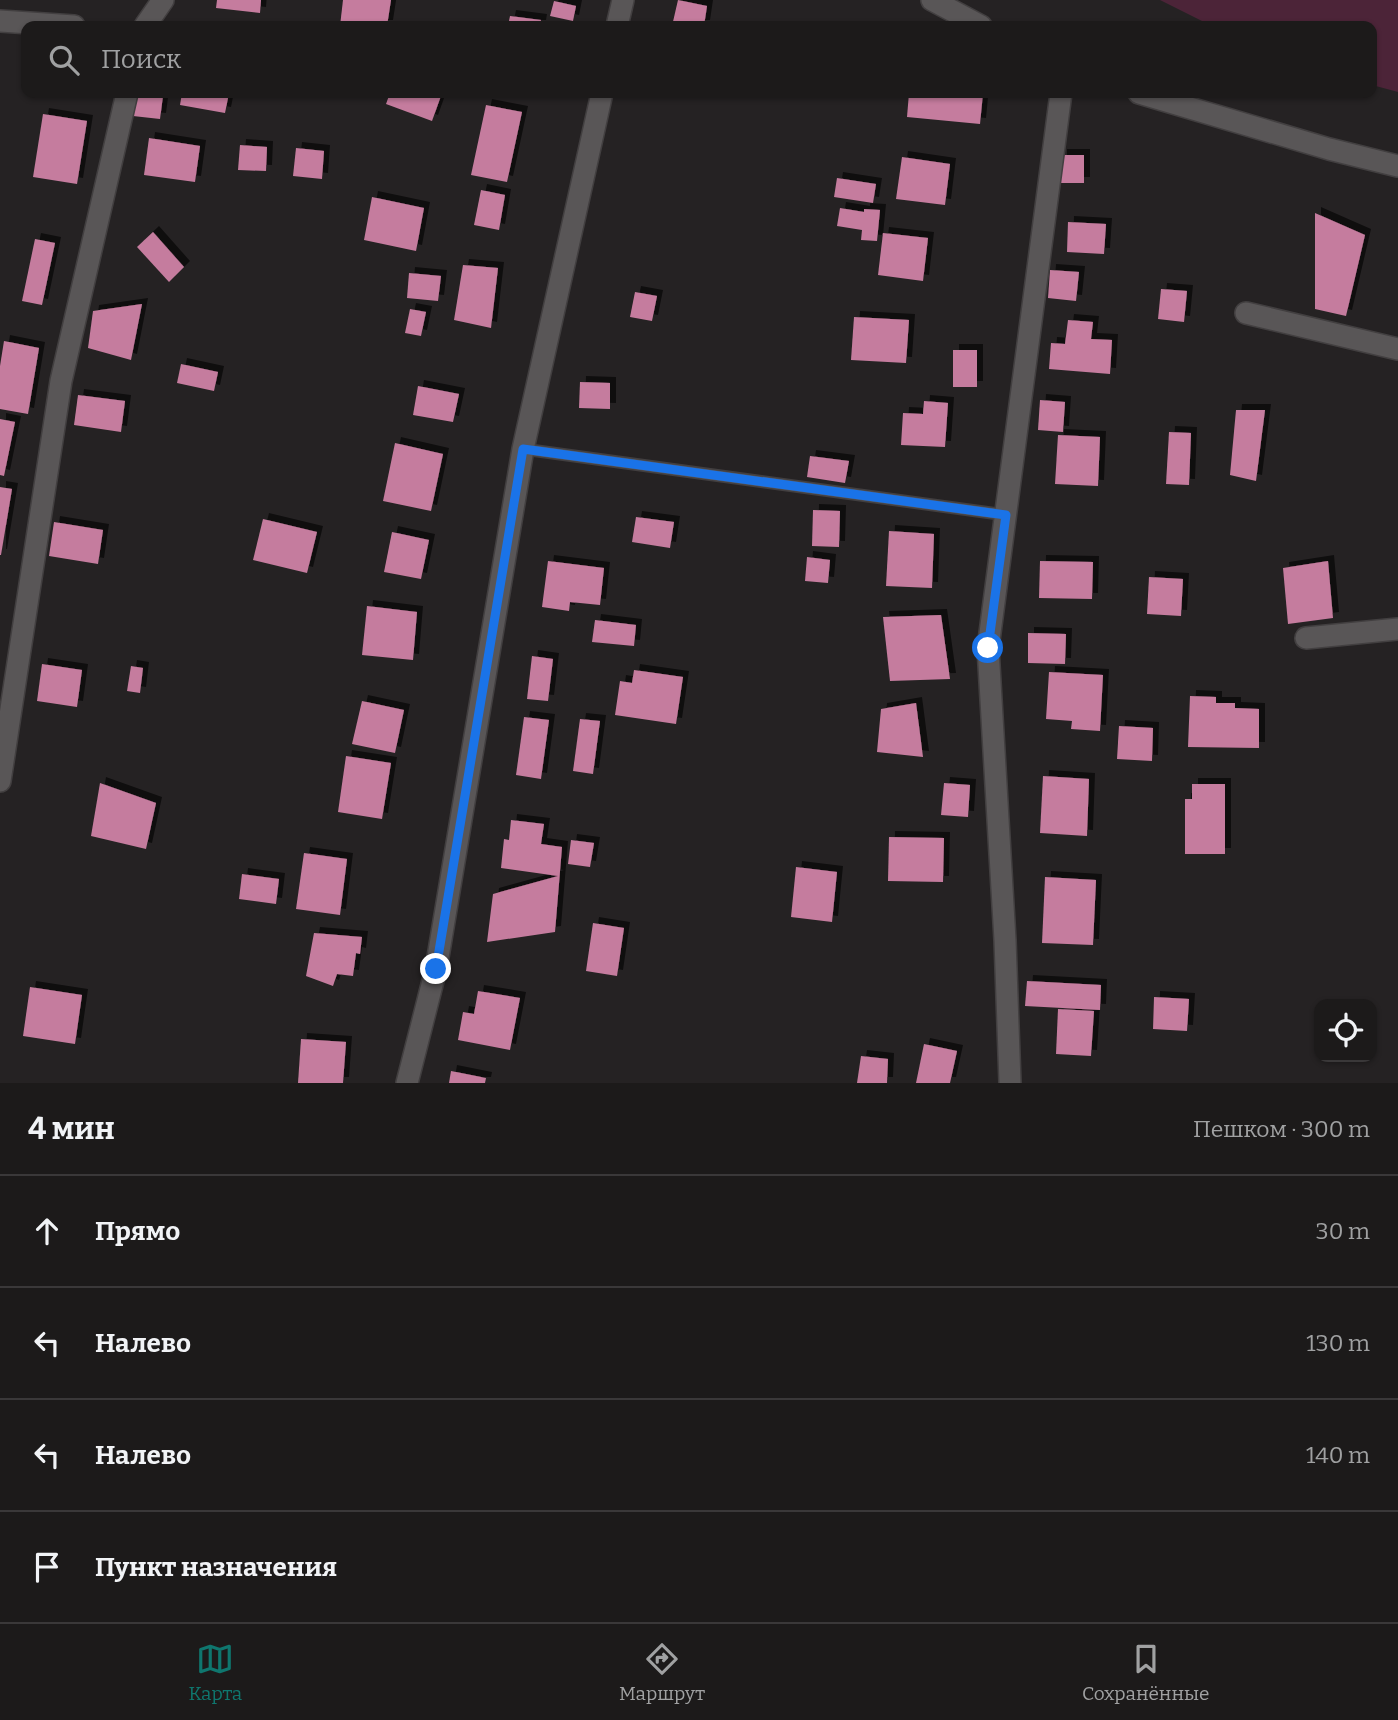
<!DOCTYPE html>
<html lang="ru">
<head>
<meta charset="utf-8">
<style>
	:root { --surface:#1c1a1a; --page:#252323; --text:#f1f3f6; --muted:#a0a1a2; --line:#3a3839; --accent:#0f766e }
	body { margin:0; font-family:Bitter,serif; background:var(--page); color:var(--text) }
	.controls { position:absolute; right:21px; bottom:21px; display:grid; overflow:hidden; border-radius:14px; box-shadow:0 2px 5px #0004 }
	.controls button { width:63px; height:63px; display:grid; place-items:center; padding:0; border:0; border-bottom:2px solid var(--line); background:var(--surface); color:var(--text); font:35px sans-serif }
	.stop { position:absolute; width:21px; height:21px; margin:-16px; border:5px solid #1a73e8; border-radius:50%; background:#fff }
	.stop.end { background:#1a73e8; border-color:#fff; box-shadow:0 2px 7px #0008 }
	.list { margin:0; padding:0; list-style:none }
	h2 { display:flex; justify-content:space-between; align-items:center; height:91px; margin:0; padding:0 28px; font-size:30px }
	h2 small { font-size:23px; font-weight:400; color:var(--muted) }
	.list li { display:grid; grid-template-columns:46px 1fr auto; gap:21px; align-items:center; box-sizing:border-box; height:112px; padding:0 28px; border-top:2px solid var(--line) }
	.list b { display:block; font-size:26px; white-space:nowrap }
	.list em { font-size:23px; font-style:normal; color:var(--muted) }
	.icon { flex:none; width:38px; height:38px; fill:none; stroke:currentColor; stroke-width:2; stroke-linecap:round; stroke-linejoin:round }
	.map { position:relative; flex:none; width:1398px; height:1083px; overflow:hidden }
	.search { position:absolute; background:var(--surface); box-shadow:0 2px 5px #0004; left:21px; right:21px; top:21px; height:77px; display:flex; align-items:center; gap:18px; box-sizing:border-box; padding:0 24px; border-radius:14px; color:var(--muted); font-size:26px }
	.sheet { height:539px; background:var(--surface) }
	nav { display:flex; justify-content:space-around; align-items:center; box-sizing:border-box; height:98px; border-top:2px solid var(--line); background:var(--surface); font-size:19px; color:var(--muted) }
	nav a { display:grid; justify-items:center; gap:4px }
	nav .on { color:var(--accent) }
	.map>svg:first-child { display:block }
	.green { fill:#4c2438 }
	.building { fill:#c57c9e; filter:url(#shadow) }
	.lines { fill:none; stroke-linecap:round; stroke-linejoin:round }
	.service-casing { stroke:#423f40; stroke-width:13 }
	.minor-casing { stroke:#423f40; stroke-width:24 }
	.service { stroke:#595657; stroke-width:10 }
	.minor { stroke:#595657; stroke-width:21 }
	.route { stroke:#1a73e8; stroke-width:9 }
</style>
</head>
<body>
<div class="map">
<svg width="1398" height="1083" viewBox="0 0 1398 1083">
	<defs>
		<filter id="shadow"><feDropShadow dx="6" dy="-6" stdDeviation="0" flood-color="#0009"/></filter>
	</defs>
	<rect width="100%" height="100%" fill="#252223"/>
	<polygon class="green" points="1160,0 1398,0 1398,92 1372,85 1372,26 1212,26"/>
	<g class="building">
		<polygon points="217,0 261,0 260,13 216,8"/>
		<polygon points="343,0 391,0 387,26 340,26"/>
		<polygon points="678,0 707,6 704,26 672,26"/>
		<polygon points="554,1 576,6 573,21 550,16"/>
		<polygon points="510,16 541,20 540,26 508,26"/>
		<polygon points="136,93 163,96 160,119 133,116"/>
		<polygon points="182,93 229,93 225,113 180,105"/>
		<polygon points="390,93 442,93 432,121 386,104"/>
		<polygon points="909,93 983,93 980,124 907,117"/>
		<polygon points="486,105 522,112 507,182 471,175"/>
		<polygon points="43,114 87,121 77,184 33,177"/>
		<polygon points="149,138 200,146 195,182 144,175"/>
		<polygon points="240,145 267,147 266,171 238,170"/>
		<polygon points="296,148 324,151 322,179 293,176"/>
		<rect x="1061" y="155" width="23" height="28"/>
		<polygon points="902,157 950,164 945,205 896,199"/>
		<polygon points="837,178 876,184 873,203 834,197"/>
		<polygon points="481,190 505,195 499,230 474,225"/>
		<polygon points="372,197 424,208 416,251 364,240"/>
		<polygon points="840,208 864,212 864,209 880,210 877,241 861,240 862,230 837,226"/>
		<polygon points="1315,213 1365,235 1346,316 1315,309"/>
		<polygon points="1068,222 1106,224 1104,254 1067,252"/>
		<polygon points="153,232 184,267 169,282 137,247"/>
		<polygon points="883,233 928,238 923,281 878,275"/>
		<polygon points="35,239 55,243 42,305 22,301"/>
		<polygon points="463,265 498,268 491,328 454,320"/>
		<polygon points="1050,270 1079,272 1076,301 1048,298"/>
		<polygon points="409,273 441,276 438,301 407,298"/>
		<polygon points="1161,289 1187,291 1184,322 1158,319"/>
		<polygon points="635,292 657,296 652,321 630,317"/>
		<polygon points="142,304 131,360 88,348 93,311"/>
		<polygon points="410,309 426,312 421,336 405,333"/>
		<polygon points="854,317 909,320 906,363 851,360"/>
		<polygon points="1068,320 1093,322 1091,339 1112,340 1110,374 1049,369 1051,343 1065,344"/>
		<polygon points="4,341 39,348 28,414 0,409 0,366"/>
		<rect x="953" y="350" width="24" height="37"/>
		<polygon points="181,364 218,372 214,391 177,383"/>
		<polygon points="580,382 610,383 610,409 579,408"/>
		<polygon points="418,386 459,394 453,422 413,415"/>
		<polygon points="78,395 125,401 121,432 74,425"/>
		<polygon points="1040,400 1065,402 1063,432 1038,430"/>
		<polygon points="924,401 948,403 945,447 901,445 903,413 923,414"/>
		<polygon points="1236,410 1265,410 1256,481 1230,475"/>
		<polygon points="0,419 15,422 4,476 0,475"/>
		<polygon points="1169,432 1191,433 1189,485 1166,484"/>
		<polygon points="1058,435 1100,437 1098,486 1055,484"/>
		<polygon points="395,443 443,454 431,511 383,501"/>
		<polygon points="810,456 849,461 845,483 807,477"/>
		<polygon points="0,487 12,489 1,555 0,555"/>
		<polygon points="813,510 840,511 839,547 812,546"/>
		<polygon points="636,517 674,522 670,548 632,542"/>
		<polygon points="263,519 317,532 307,573 253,560"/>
		<polygon points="54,522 103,530 98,564 49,556"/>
		<polygon points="889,531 934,534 932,588 886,586"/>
		<polygon points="392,532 429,540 421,579 384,572"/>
		<polygon points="807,557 830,560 828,583 805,581"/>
		<polygon points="548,561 604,568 600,605 570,602 569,611 542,607"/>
		<polygon points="1040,561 1093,562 1092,599 1039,598"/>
		<polygon points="1328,561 1333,618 1288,624 1283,568"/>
		<polygon points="1149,577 1183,579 1181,616 1147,614"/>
		<polygon points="367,606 417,612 413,660 362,655"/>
		<polygon points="941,615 950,679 890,681 883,617"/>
		<polygon points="595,620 636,625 634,646 592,642"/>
		<polygon points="1028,633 1066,634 1065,664 1028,663"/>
		<polygon points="532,656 553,659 548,701 527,699"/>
		<polygon points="42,664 82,670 77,707 37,701"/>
		<polygon points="131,666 143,668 140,693 127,691"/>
		<polygon points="634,670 683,677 676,724 615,715 620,681 632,683"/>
		<polygon points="1049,672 1103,675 1100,731 1071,729 1072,721 1046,719"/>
		<polygon points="1190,696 1216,697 1216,703 1235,703 1235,708 1259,709 1259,748 1188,747"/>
		<polygon points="362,701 404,710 395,753 352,744"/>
		<polygon points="916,703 923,757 877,752 881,709"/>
		<polygon points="524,717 549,720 541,779 516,775"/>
		<polygon points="580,719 600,721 593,774 573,771"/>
		<polygon points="1119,726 1153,728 1152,761 1117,759"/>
		<polygon points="346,756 391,763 382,819 338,812"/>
		<polygon points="1043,776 1089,779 1087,836 1040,833"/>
		<polygon points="100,783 156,803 146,849 91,836"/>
		<polygon points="944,783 970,785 968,817 941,815"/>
		<polygon points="1192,784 1225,784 1225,854 1185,854 1185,799 1192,799"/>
		<polygon points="511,820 544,824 541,844 562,847 555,932 487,942 493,894 558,876 501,868 504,839 509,840"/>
		<polygon points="889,837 944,838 943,882 888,881"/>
		<polygon points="571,840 594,843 590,867 568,864"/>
		<polygon points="304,853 347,859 340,915 296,909"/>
		<polygon points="796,867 837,872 832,922 791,917"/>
		<polygon points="242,874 279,879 276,904 239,899"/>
		<polygon points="1045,877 1096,880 1093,945 1042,943"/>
		<polygon points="593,923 624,928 617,976 586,971"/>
		<polygon points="314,933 362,937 360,954 356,953 353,976 337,974 333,986 306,976"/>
		<polygon points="1027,981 1101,985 1100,1010 1025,1006"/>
		<polygon points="30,987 82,995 75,1044 23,1036"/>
		<polygon points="478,991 520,998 510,1050 458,1040 463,1012 474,1014"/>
		<polygon points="1154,997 1189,999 1187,1031 1153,1029"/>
		<polygon points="1058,1009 1094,1011 1091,1056 1056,1054"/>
		<polygon points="301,1039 346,1042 343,1083 298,1083"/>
		<polygon points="924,1044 957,1051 950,1083 916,1083"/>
		<polygon points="861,1056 888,1059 887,1083 857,1083"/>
		<polygon points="451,1071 486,1078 485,1083 449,1083"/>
	</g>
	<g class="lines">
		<g class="service-casing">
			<polyline id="service" points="523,449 1006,515"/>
		</g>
		<g class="minor-casing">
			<g id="minor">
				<polyline points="932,0 981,26"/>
				<polyline points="0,21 74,26"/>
				<polyline points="145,26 163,0"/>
				<polyline points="617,26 623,0"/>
				<polyline points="1139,93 1329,149 1398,166"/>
				<polyline points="1246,313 1398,349"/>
				<polyline points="1306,638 1398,629"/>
				<polyline points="0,781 61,381 127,93"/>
				<polyline points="407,1083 436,969 523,449 602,93"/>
				<polyline points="1010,1083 1005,940 988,648 1061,93"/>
			</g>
		</g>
		<use href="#service" class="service"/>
		<use href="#minor" class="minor"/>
	</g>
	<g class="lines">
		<polyline class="route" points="436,969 523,449 1006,515 988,648"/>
	</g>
</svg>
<div class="controls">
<button><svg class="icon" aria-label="locate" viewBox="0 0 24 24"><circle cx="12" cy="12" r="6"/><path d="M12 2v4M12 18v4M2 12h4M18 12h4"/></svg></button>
</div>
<div class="stop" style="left:988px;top:648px"></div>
<div class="stop end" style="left:436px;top:969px"></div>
<div class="search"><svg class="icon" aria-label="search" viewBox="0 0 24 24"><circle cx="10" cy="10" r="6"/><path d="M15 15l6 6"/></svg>Поиск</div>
</div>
<section class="sheet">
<h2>4 мин<small>Пешком · 300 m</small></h2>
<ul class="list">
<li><svg class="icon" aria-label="ahead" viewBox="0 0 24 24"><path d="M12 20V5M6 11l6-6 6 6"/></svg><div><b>Прямо</b></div><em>30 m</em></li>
<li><svg class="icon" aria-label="left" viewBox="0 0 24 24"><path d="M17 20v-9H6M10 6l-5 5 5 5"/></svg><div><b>Налево</b></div><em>130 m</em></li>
<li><svg class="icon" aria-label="left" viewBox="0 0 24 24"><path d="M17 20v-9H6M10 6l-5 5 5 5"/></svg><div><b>Налево</b></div><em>140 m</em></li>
<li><svg class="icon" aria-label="arrive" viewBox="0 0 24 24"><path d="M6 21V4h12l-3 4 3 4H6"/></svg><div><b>Пункт назначения</b></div></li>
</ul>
</section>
<nav>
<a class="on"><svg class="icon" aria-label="map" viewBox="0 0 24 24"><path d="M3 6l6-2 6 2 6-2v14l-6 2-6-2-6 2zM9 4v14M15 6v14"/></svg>Карта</a>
<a><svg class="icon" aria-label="directions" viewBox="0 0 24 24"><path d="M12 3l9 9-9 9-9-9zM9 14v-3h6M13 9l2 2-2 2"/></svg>Маршрут</a>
<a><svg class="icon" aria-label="saved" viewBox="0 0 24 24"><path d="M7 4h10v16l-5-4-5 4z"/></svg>Сохранённые</a>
</nav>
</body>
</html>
